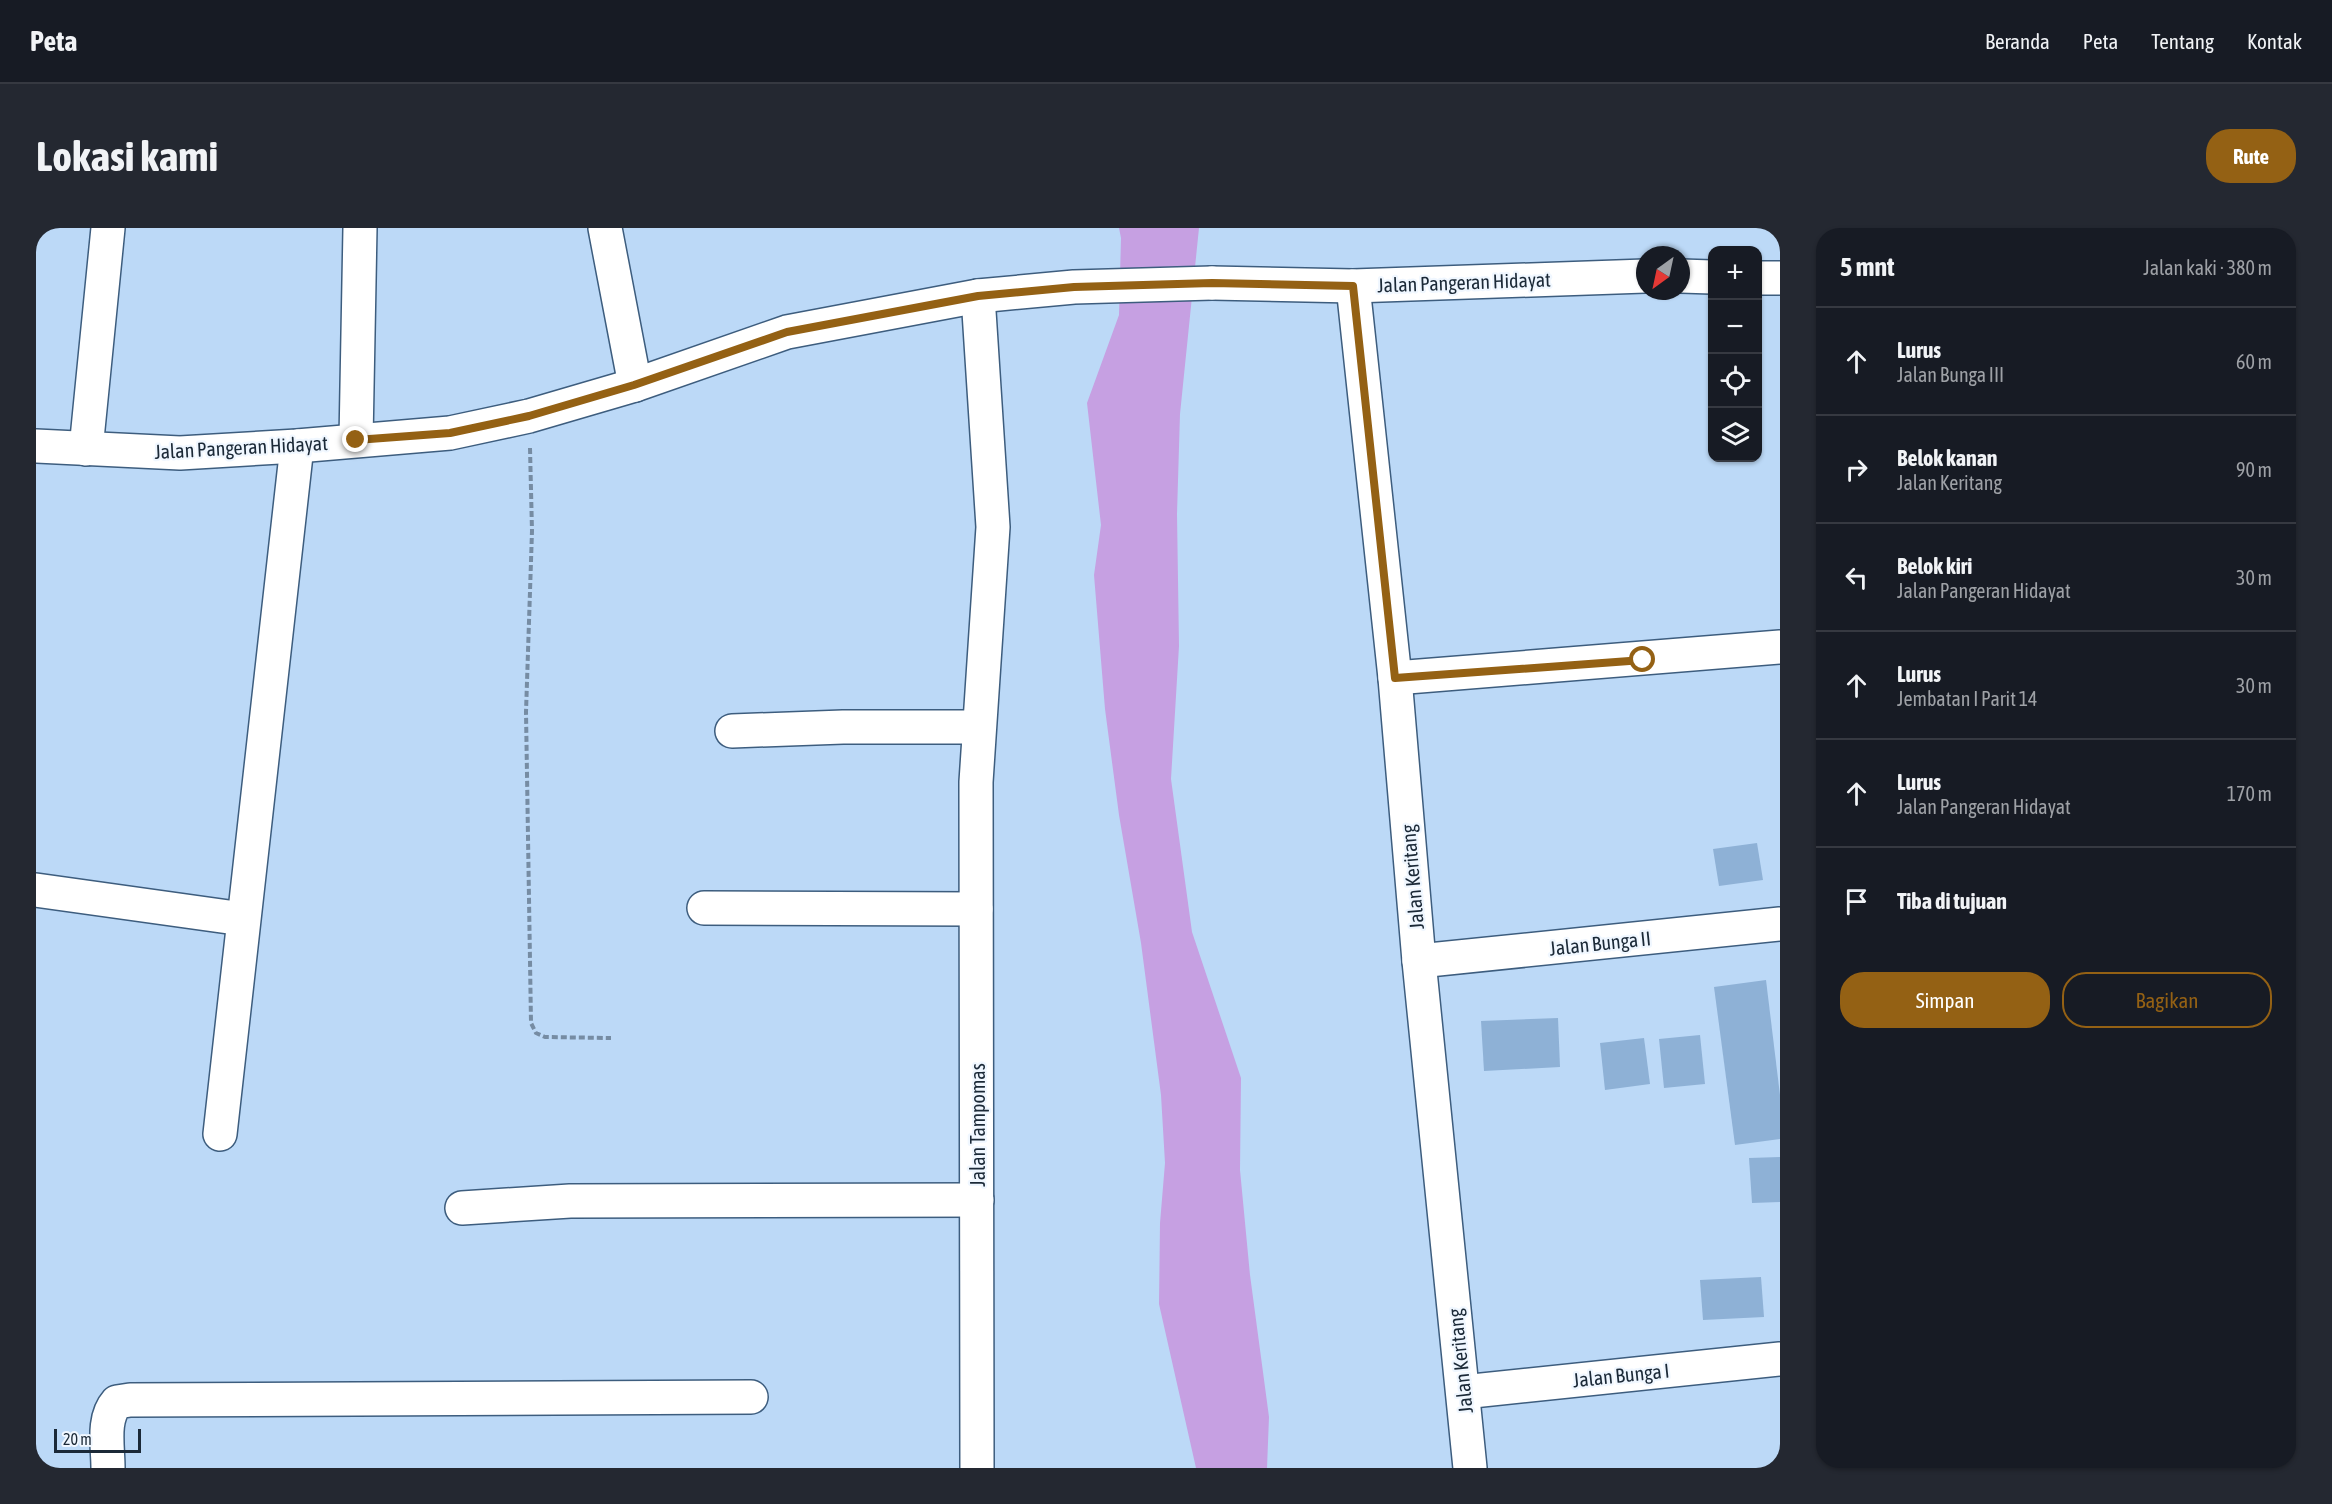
<!DOCTYPE html>
<html lang="id">
<head>
<meta charset="utf-8">
<style>
	:root { --surface:#171b24; --page:#242831; --text:#f1f3f6; --muted:#9ea1a6; --line:#363941; --accent:#946114 }
	body { margin:0; font-family:"Asap Condensed",sans-serif; background:var(--page); color:var(--text) }
	.controls { position:absolute; right:18px; top:18px; display:grid; overflow:hidden; border-radius:12px; box-shadow:0 2px 4px #0004 }
	.controls button { width:54px; height:54px; display:grid; place-items:center; padding:0; border:0; border-bottom:2px solid var(--line); background:var(--surface); color:var(--text); font:30px sans-serif }
	.compass { position:absolute; left:1600px; top:18px; width:54px; height:54px; border-radius:50%; background:var(--surface); box-shadow:0 2px 4px #0004; rotate:213deg }
	.scale { position:absolute; left:18px; bottom:15px; width:87px; box-sizing:border-box; padding-left:6px; border:3px solid #1b2937; border-top:0; font-size:16px; line-height:21px; white-space:nowrap; color:#1b2937; -webkit-text-stroke:4px #f0f7ff; paint-order:stroke }
	.stop { position:absolute; width:18px; height:18px; margin:-14px; border:4px solid #946114; border-radius:50%; background:#fff }
	.stop.end { background:#946114; border-color:#fff; box-shadow:0 2px 6px #0008 }
	.list { margin:0; padding:0; list-style:none }
	h2 { display:flex; justify-content:space-between; align-items:center; height:78px; margin:0; padding:0 24px; font-size:26px }
	h2 small { font-size:20px; font-weight:400; color:var(--muted) }
	.list li { display:grid; grid-template-columns:39px 1fr auto; gap:18px; align-items:center; box-sizing:border-box; height:108px; padding:0 24px; border-top:2px solid var(--line) }
	.list b { display:block; font-size:22px; white-space:nowrap }
	.list p { margin:0; font-size:20px; white-space:nowrap; color:var(--muted) }
	.list em { font-size:20px; font-style:normal; color:var(--muted) }
	.actions { display:flex; gap:12px; padding:18px 24px }
	.actions a { flex:1; padding:14px 0; border:2px solid var(--accent); border-radius:24px; text-align:center; font-size:21px; color:var(--accent) }
	.actions .main { background:var(--accent); color:#fff }
	.icon { flex:none; width:33px; height:33px; fill:none; stroke:currentColor; stroke-width:2; stroke-linecap:round; stroke-linejoin:round }
	.map { position:relative; flex:none; width:1744px; height:1240px; overflow:hidden; border-radius:24px }
	header { display:flex; align-items:center; gap:36px; box-sizing:border-box; height:84px; padding:0 30px; background:var(--surface); border-bottom:2px solid var(--line) }
	header strong { font-size:28px }
	nav { display:flex; gap:33px; margin-inline-start:auto; font-size:21px }
	.intro { display:flex; align-items:center; justify-content:space-between; box-sizing:border-box; height:144px; padding:0 36px }
	h1 { margin:0; font-size:42px }
	.button { padding:15px 27px; border-radius:24px; background:var(--accent); color:#fff; font-size:21px; font-weight:700 }
	main { display:flex; gap:36px; padding:0 36px }
	aside { flex:1; background:var(--surface); border-radius:24px; box-shadow:0 2px 4px #0004 }
	.map>svg:first-child { display:block }
	.water { fill:#c6a0e2 }
	.building { fill:#8eb1d6 }
	.lines { fill:none; stroke-linecap:round; stroke-linejoin:round }
	.street-casing { stroke:#3d5d7e; stroke-width:36 }
	.secondary-casing { stroke:#3d5d7e; stroke-width:36 }
	.path { stroke:#768ca3; stroke-width:4; stroke-dasharray:6 3; stroke-linecap:butt }
	.street { stroke:#fff; stroke-width:33 }
	.secondary { stroke:#fff; stroke-width:33 }
	.route { stroke:#946114; stroke-width:8 }
	.labels { text-anchor:middle; dominant-baseline:central; stroke-width:4.5; stroke-linejoin:round; paint-order:stroke }
	.street-label { font-size:20px; fill:#1b2937; stroke:#f0f7ff }
</style>
</head>
<body>
<header>
<strong>Peta</strong>
<nav><a>Beranda</a><a>Peta</a><a>Tentang</a><a>Kontak</a></nav>
</header>
<div class="intro"><h1>Lokasi kami</h1><a class="button">Rute</a></div>
<main>
<div class="map">
<svg width="1744" height="1240" viewBox="0 0 1744 1240">
	<rect width="100%" height="100%" fill="#bcd9f7"/>
	<polygon class="water" points="1083,0 1163,0 1144,186 1141,286 1143,418 1135,551 1156,704 1205,850 1204,942 1214,1047 1233,1189 1231,1240 1160,1240 1123,1076 1124,995 1129,935 1125,867 1105,715 1083,587 1069,481 1058,347 1065,297 1051,175 1083,87 1085,10"/>
	<g class="building">
		<polygon points="1721,615 1727,652 1683,658 1677,621"/>
		<polygon points="1730,752 1744,867 1744,911 1699,917 1678,759"/>
		<polygon points="1522,790 1524,839 1448,843 1445,793"/>
		<polygon points="1664,807 1669,856 1628,860 1623,811"/>
		<polygon points="1608,810 1614,856 1569,862 1564,815"/>
		<polygon points="1744,929 1744,974 1716,975 1713,930"/>
		<polygon points="1725,1049 1728,1089 1667,1092 1664,1052"/>
	</g>
	<g class="lines">
		<g class="street-casing">
			<g id="street">
				<polyline points="569,0 599,157"/>
				<polyline points="320,212 324,0"/>
				<polyline points="0,218 144,225 261,218 414,205 493,188 599,157 751,104 942,68 1038,59 1176,55"/>
				<polyline points="50,221 72,0"/>
				<polyline points="696,503 807,499 943,499"/>
				<polyline points="0,662 207,691"/>
				<polyline points="668,680 940,681"/>
				<polyline points="184,906 261,218"/>
				<polyline points="426,980 534,973 941,972"/>
				<path d="M72,1240C72,1218 66,1191 81,1174L94,1172L715,1169"/>
				<polyline points="941,1240 940,554 957,299 942,68"/>
			</g>
		</g>
		<g class="secondary-casing">
			<g id="secondary">
				<polyline points="1645,48 1676,49"/>
				<polyline points="1722,50 1744,50"/>
				<polyline points="1176,55 1317,58 1609,48"/>
				<polyline points="1317,58 1359,450 1383,733 1434,1240"/>
				<polyline points="1359,450 1744,419"/>
				<polyline points="1383,733 1744,696"/>
				<polyline points="1427,1164 1744,1131"/>
			</g>
		</g>
		<polyline class="path" points="494,220 496,303 490,484 495,795 500,805 509,809 575,810"/>
		<use href="#street" class="street"/>
		<use href="#secondary" class="secondary"/>
	</g>
	<g class="lines">
		<polyline class="route" points="320,212 414,205 493,188 598,157 751,104 942,68 1038,59 1176,55 1317,58 1359,450 1607,432"/>
	</g>
	<g class="labels">
		<g class="street-label">
			<text transform="translate(1428 54) rotate(-2)">Jalan Pangeran Hidayat</text>
			<text transform="translate(205 219) rotate(-3)">Jalan Pangeran Hidayat</text>
			<text transform="translate(1376 649) rotate(-95)">Jalan Keritang</text>
			<text transform="translate(1564 715) rotate(-6)">Jalan Bunga II</text>
			<text transform="translate(941 897) rotate(-90)">Jalan Tampomas</text>
			<text transform="translate(1424 1133) rotate(-96)">Jalan Keritang</text>
			<text transform="translate(1585 1147) rotate(-6)">Jalan Bunga I</text>
		</g>
	</g>
</svg>
<div class="controls">
<button>+</button>
<button>−</button>
<button><svg class="icon" aria-label="locate" viewBox="0 0 24 24"><circle cx="12" cy="12" r="6"/><path d="M12 2v4M12 18v4M2 12h4M18 12h4"/></svg></button>
<button><svg class="icon" aria-label="layers" viewBox="0 0 24 24"><path d="M12 4l9 5-9 5-9-5zM3 14l9 5 9-5"/></svg></button>
</div>
<svg class="compass" viewBox="-18 -18 36 36"><path d="M0-13l5 13h-10z" fill="#e53935"/><path d="M0 13l5-13h-10z" fill="#9ea1a6"/></svg>
<div class="scale">20 m</div>
<div class="stop" style="left:1607px;top:432px"></div>
<div class="stop end" style="left:320px;top:212px"></div>
</div>
<aside>
<h2>5 mnt<small>Jalan kaki · 380 m</small></h2>
<ul class="list">
<li><svg class="icon" aria-label="ahead" viewBox="0 0 24 24"><path d="M12 20V5M6 11l6-6 6 6"/></svg><div><b>Lurus</b><p>Jalan Bunga III</p></div><em>60 m</em></li>
<li><svg class="icon" aria-label="right" viewBox="0 0 24 24"><path d="M7 20v-9h11M14 6l5 5-5 5"/></svg><div><b>Belok kanan</b><p>Jalan Keritang</p></div><em>90 m</em></li>
<li><svg class="icon" aria-label="left" viewBox="0 0 24 24"><path d="M17 20v-9H6M10 6l-5 5 5 5"/></svg><div><b>Belok kiri</b><p>Jalan Pangeran Hidayat</p></div><em>30 m</em></li>
<li><svg class="icon" aria-label="ahead" viewBox="0 0 24 24"><path d="M12 20V5M6 11l6-6 6 6"/></svg><div><b>Lurus</b><p>Jembatan I Parit 14</p></div><em>30 m</em></li>
<li><svg class="icon" aria-label="ahead" viewBox="0 0 24 24"><path d="M12 20V5M6 11l6-6 6 6"/></svg><div><b>Lurus</b><p>Jalan Pangeran Hidayat</p></div><em>170 m</em></li>
<li><svg class="icon" aria-label="arrive" viewBox="0 0 24 24"><path d="M6 21V4h12l-3 4 3 4H6"/></svg><div><b>Tiba di tujuan</b></div></li>
</ul>
<div class="actions"><a class="main">Simpan</a><a>Bagikan</a></div>
</aside>
</main>
</body>
</html>
